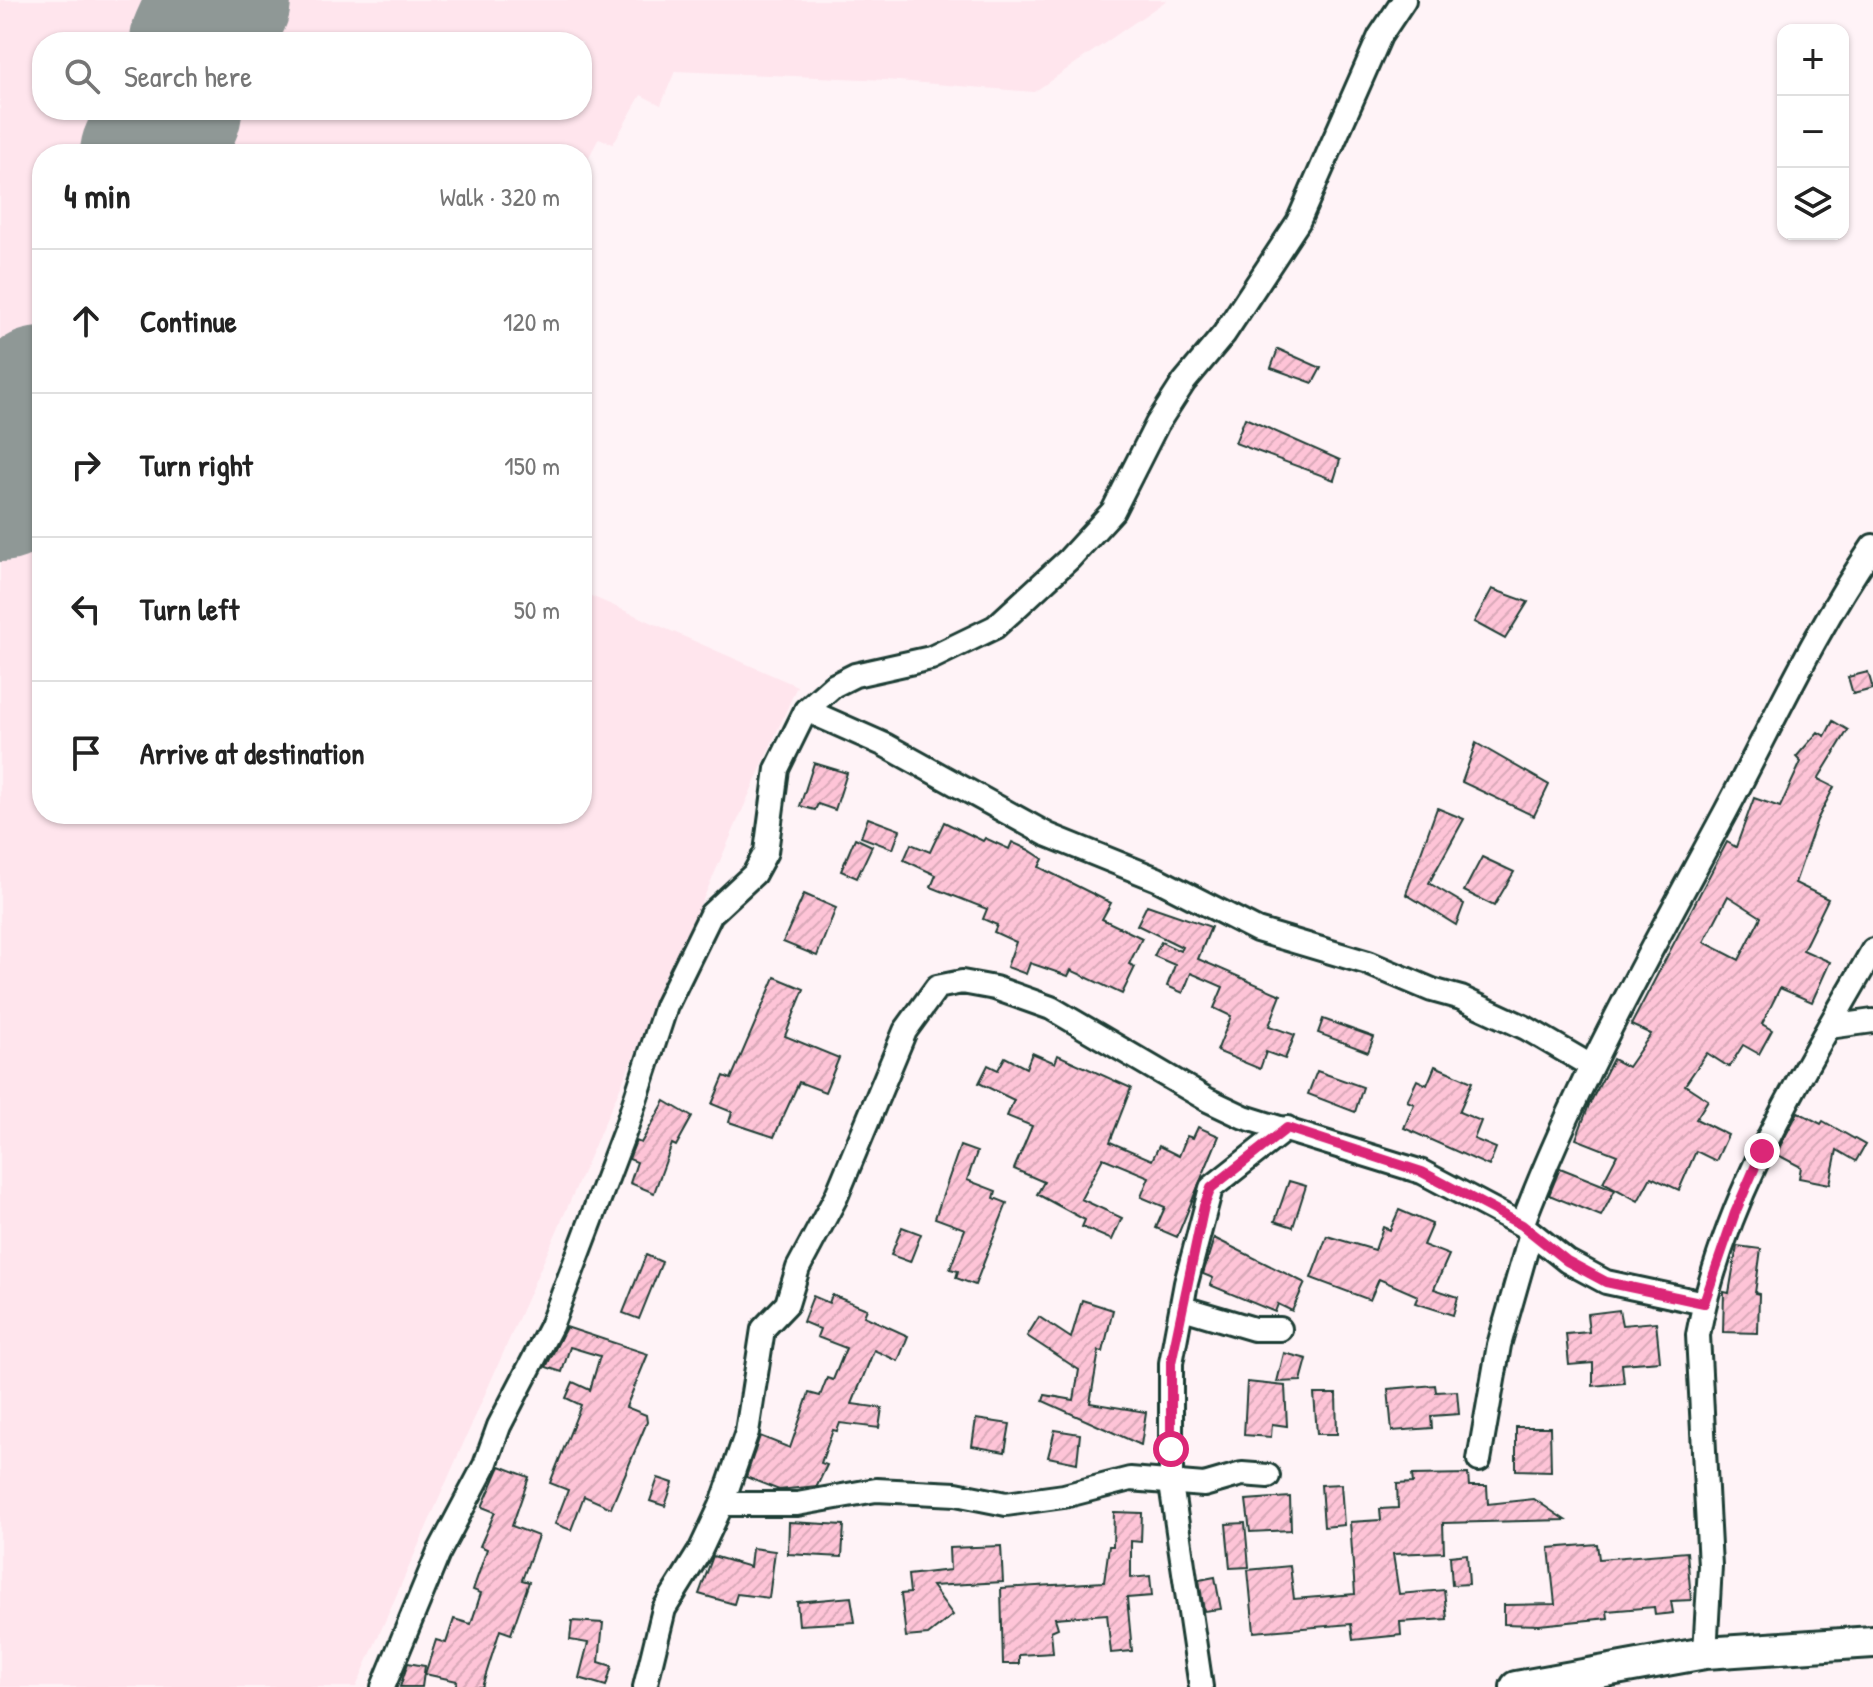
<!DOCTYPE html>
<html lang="en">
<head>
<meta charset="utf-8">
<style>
	:root { --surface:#fff; --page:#f2f2f2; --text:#222; --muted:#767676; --line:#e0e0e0 }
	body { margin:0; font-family:"Patrick Hand",sans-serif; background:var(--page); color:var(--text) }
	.controls { position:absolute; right:24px; top:24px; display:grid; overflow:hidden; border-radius:16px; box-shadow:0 2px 6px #0004 }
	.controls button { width:72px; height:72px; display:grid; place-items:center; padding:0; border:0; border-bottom:2px solid var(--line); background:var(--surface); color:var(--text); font:40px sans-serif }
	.stop { position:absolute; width:24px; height:24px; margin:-18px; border:6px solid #db2777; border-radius:50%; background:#fff }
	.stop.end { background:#db2777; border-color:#fff; box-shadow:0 2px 8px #0008 }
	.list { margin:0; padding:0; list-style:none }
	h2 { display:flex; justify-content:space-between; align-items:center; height:104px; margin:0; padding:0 32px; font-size:34px }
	h2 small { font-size:26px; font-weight:400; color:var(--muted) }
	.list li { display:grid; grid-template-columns:52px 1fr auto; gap:24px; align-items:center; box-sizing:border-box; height:144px; padding:0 32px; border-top:2px solid var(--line) }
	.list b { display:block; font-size:30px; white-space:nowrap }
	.list em { font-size:26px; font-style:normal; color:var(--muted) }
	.icon { flex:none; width:44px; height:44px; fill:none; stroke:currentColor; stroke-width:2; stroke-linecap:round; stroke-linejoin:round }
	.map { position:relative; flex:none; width:1873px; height:1687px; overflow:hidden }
	.search { position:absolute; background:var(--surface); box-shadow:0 2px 6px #0004; left:32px; top:32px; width:560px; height:88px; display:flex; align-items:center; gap:20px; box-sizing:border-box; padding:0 28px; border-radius:32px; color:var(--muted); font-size:30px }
	.panel { position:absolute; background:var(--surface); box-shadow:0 2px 6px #0004; left:32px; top:144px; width:560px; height:680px; border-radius:32px }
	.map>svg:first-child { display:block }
	.built { fill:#ffe5ed; fill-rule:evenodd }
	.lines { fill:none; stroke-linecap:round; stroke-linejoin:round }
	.runway { stroke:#8f9896; stroke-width:142 }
	.building { fill:url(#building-hatch); stroke:#1f3d34; stroke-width:2; fill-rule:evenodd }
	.minor-casing { stroke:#1f3d34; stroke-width:28 }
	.secondary-casing { stroke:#1f3d34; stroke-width:36 }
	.minor { stroke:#fff; stroke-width:22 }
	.secondary { stroke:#fff; stroke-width:30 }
	.route { stroke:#db2777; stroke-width:10 }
</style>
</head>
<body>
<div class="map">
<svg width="1873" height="1687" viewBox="0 0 1873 1687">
	<defs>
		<pattern id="building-hatch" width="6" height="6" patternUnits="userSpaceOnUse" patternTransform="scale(2)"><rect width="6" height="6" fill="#fec4d7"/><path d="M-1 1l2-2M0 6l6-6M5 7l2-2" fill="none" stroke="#d9a9b9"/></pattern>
	</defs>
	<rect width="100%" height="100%" fill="#fff3f7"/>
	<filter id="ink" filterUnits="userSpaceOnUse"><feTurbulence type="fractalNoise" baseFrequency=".0125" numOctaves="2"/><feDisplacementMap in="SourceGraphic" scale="16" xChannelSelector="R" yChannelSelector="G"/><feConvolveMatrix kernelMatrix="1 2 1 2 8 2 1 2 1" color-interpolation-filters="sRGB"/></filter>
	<g filter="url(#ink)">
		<path class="built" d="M0,0H1167L1034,92L886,80L675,71L661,105L641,95L613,144L599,138L582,170V154H42V814H582V592L797,686L356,1687H0ZM42,42H582V110H42Z"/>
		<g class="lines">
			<g class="runway">
				<polyline points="201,42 220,0"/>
				<polyline points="151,154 171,110"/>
				<polyline points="0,491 42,398"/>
			</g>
		</g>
		<g class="building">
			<polygon points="1278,349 1321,368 1313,383 1271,368"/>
			<polygon points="1245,418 1340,460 1334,480 1235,443"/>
			<polygon points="1492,589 1528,602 1505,639 1474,622"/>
			<polygon points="1868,672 1873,689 1853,694 1848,677"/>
			<path d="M1833,721L1848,730L1818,779L1834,787L1817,820L1795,883L1828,899L1803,950L1830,962L1812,1002L1780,988L1762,1024L1772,1030L1759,1054L1743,1045L1729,1067L1707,1053L1685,1085L1708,1100L1696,1119L1728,1135L1716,1161L1696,1151L1679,1190L1651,1177L1638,1201L1603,1182L1617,1155L1576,1139L1589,1105L1613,1059L1628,1067L1651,1034L1631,1025L1727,842L1736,847L1754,798L1780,807L1801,762L1796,757L1818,732L1825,736ZM1728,896L1761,917L1739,960L1704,942Z"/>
			<polygon points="1476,743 1549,785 1534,816 1462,782"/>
			<polygon points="814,763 847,773 835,810 818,804 815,810 800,806"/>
			<polygon points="1437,808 1464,819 1429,883 1464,904 1456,925 1406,894"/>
			<polygon points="868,818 900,830 893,849 861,837"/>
			<polygon points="944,822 983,841 985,838 1009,849 1012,842 1029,850 1043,859 1039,867 1111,903 1102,919 1142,938 1129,964 1135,967 1122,994 1071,970 1068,976 1030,963 1026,974 1007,967 1016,942 994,932 997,925 983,919 987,909 931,887 936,875 904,860 911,844 930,852"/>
			<polygon points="855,838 872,846 857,878 841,871"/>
			<polygon points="1482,857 1514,872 1494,906 1464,891"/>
			<polygon points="804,894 836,908 817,956 783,942"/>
			<polygon points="1147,905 1211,927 1198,959 1281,995 1269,1026 1295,1035 1285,1059 1266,1052 1260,1069 1217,1051 1231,1016 1214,1008 1223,987 1191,973 1183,993 1167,986 1175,965 1154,956 1161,942 1180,951 1182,947 1137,925"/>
			<polygon points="775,977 804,989 785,1036 839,1058 825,1092 799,1082 774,1137 729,1122 732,1112 712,1104 724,1076 731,1079"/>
			<polygon points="1323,1019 1374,1037 1368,1052 1318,1033"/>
			<polygon points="1032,1053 1055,1063 1058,1055 1131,1088 1110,1142 1152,1160 1159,1146 1179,1156 1187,1136 1193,1138 1198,1127 1219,1136 1177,1237 1156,1228 1165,1207 1141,1197 1149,1177 1103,1158 1081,1199 1122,1218 1112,1240 1082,1227 1085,1220 1037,1194 1044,1182 1014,1169 1032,1126 1007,1116 1014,1100 979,1083 988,1065 998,1070 1005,1057 1026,1068"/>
			<polygon points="1435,1066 1472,1082 1459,1112 1481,1121 1474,1139 1496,1148 1489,1166 1404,1128 1414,1104 1407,1101 1417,1080 1427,1085"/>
			<polygon points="1317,1071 1363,1087 1355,1112 1308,1094"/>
			<polygon points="665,1101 692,1117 676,1146 672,1144 654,1193 630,1183 637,1162 629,1159 636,1141 641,1143"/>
			<polygon points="1798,1112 1821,1124 1823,1121 1865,1145 1856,1161 1837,1150 1830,1184 1799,1178 1801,1167 1776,1154"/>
			<polygon points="960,1146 977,1152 967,1180 996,1191 994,1198 1007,1203 975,1285 956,1278 958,1271 950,1269 965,1229 935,1218"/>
			<polygon points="1560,1168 1615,1190 1601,1216 1549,1195"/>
			<polygon points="1289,1181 1306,1186 1293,1227 1275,1221"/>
			<polygon points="1399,1210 1432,1224 1423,1245 1449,1255 1434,1289 1458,1297 1453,1315 1415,1303 1418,1296 1379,1279 1370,1300 1311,1278 1327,1236 1375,1250 1383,1227 1390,1230"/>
			<polygon points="902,1227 921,1234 910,1262 891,1255"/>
			<polygon points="1214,1238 1305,1283 1292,1311 1278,1304 1275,1312 1210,1285 1213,1278 1203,1274"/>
			<polygon points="1737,1246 1761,1249 1755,1293 1759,1294 1758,1333 1723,1332 1724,1292 1729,1293"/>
			<polygon points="646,1255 662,1262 639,1319 623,1313"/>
			<polygon points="832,1295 867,1309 864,1316 908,1336 898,1361 874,1350 852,1404 882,1408 879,1428 840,1423 837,1431 833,1430 821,1463 827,1465 817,1486 779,1490 746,1477 760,1436 790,1448 809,1393 820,1396 827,1378 833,1380 846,1348 817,1337 820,1329 803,1322 813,1296 829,1303"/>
			<polygon points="1082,1300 1113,1310 1103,1352 1099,1351 1090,1403 1146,1412 1141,1445 1043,1401 1045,1395 1074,1400 1079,1370 1027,1336 1039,1317 1071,1338"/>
			<polygon points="1619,1310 1622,1325 1656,1322 1660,1361 1622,1364 1624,1383 1593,1386 1593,1363 1569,1365 1566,1334 1589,1332 1587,1314"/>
			<polygon points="566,1327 648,1354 626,1407 646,1415 647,1422 611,1508 584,1496 571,1530 555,1524 568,1490 550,1483 581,1405 566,1398 573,1382 590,1390 600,1356 570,1347 562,1372 546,1367"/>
			<polygon points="1284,1353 1307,1359 1301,1381 1277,1382"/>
			<polygon points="1247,1382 1285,1386 1287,1426 1272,1424 1271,1437 1244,1435"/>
			<polygon points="1435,1385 1436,1392 1457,1391 1459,1414 1431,1416 1432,1428 1392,1431 1388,1389"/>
			<polygon points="1314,1394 1336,1394 1337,1434 1317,1434"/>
			<polygon points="976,1419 1010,1424 1005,1452 972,1446"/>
			<polygon points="1516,1427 1550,1427 1551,1471 1516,1470"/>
			<polygon points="1055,1430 1080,1434 1077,1463 1048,1457"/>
			<polygon points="500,1466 529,1477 512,1526 538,1536 522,1580 529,1582 511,1634 500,1630 482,1687 455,1687 457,1681 425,1674 436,1640 446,1643 454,1619 471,1624 481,1593 473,1590 487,1549 480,1546 495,1512 482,1507"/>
			<polygon points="1468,1474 1469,1486 1487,1486 1488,1504 1534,1499 1565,1520 1443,1523 1444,1552 1393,1554 1399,1594 1444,1590 1447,1619 1400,1622 1401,1635 1353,1640 1351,1624 1254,1632 1248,1570 1290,1566 1294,1599 1355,1594 1350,1522 1381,1520 1380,1509 1398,1508 1397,1484 1413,1483 1412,1475"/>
			<polygon points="658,1478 673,1483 665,1506 650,1501"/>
			<polygon points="1341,1484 1344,1525 1324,1527 1321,1485"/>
			<polygon points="1290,1497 1291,1530 1250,1532 1246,1500"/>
			<polygon points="1114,1512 1142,1513 1141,1542 1131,1541 1131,1578 1150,1576 1152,1596 1127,1598 1132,1651 1111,1653 1107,1614 1055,1618 1058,1628 1051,1631 1053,1653 1019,1655 1019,1664 1003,1664 1001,1588 1104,1582 1109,1546 1113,1546"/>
			<polygon points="789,1522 844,1525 842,1557 788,1554"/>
			<polygon points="1245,1523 1249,1567 1230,1568 1226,1524"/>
			<polygon points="1597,1544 1599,1559 1687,1552 1691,1600 1671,1601 1673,1613 1655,1615 1654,1607 1607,1611 1608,1618 1539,1625 1504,1624 1504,1605 1555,1604 1549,1548"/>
			<polygon points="1001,1546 1003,1582 932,1586 953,1615 928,1635 906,1637 901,1594 910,1593 908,1575 950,1570 949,1548"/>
			<polygon points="752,1548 775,1551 769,1598 737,1594 734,1604 699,1594 713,1556 750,1567"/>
			<polygon points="1467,1554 1469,1584 1452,1585 1450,1556"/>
			<polygon points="1215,1577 1221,1609 1204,1611 1199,1580"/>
			<polygon points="851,1597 855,1622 799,1625 797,1602"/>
			<polygon points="572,1621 603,1623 599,1662 612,1666 606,1686 579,1678 588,1643 570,1640"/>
			<polygon points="408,1663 425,1666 422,1687 400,1687"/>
		</g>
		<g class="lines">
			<g class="minor-casing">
				<g id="minor">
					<polyline points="806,710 885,745 1048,835 1157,879 1257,930 1368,963 1432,990 1461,998 1526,1028 1591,1066"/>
					<polyline points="1829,1027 1873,1021"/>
					<path d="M1522,1225C1576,1082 1653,947 1726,811C1774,721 1815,630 1873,546"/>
					<polyline points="1183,1308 1254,1329 1280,1329"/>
					<polyline points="1479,1460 1499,1345 1531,1233"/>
					<polyline points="722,1504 797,1504 876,1490 956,1494 1006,1504 1064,1496 1130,1479 1204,1485 1242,1474 1268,1476"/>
					<path d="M1705,1653L1710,1566L1698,1335C1724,1195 1804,1072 1873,950"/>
					<polyline points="383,1687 438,1554 485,1465 499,1426 551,1326 626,1128 666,1006 711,914 754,874 766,852 777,769 806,710 833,686 855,675 931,658 995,627 1069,559 1113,511 1157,424 1184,382 1224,334 1298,222 1380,36 1404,0"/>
					<polyline points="645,1687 664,1609 700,1551 722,1504 747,1432 763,1329 787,1304 798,1268 836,1197 905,1031 937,987 962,982 995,988 1051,1008 1208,1100 1244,1117 1422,1172 1522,1225 1567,1261 1606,1282 1704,1303"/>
					<polyline points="1201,1687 1171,1484 1171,1363 1186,1283 1211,1188 1287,1128"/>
				</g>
			</g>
			<g class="secondary-casing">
				<polyline id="secondary" points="1516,1687 1705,1653 1873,1642"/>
			</g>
			<use href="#minor" class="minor"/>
			<use href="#secondary" class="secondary"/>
		</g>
	</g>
	<g class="lines" filter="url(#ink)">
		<polyline class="route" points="1171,1449 1171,1363 1204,1206 1211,1188 1287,1128 1422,1172 1522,1225 1567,1261 1606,1282 1704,1303 1735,1213 1762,1151"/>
	</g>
</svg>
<div class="controls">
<button>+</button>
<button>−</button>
<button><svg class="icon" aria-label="layers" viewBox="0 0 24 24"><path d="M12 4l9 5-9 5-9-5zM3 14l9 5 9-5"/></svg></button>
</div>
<div class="stop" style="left:1171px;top:1449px"></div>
<div class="stop end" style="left:1762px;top:1151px"></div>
<div class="search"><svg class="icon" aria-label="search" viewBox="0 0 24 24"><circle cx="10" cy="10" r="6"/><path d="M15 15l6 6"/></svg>Search here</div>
<section class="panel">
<h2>4 min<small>Walk · 320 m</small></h2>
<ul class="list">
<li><svg class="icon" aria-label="ahead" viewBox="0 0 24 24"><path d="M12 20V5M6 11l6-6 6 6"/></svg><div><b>Continue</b></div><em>120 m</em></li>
<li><svg class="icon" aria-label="right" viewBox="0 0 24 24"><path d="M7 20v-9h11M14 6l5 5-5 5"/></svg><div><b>Turn right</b></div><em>150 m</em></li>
<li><svg class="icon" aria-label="left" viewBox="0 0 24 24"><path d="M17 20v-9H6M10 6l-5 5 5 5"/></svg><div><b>Turn left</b></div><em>50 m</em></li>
<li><svg class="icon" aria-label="arrive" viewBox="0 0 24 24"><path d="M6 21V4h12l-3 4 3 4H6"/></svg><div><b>Arrive at destination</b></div></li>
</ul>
</section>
</div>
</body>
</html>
